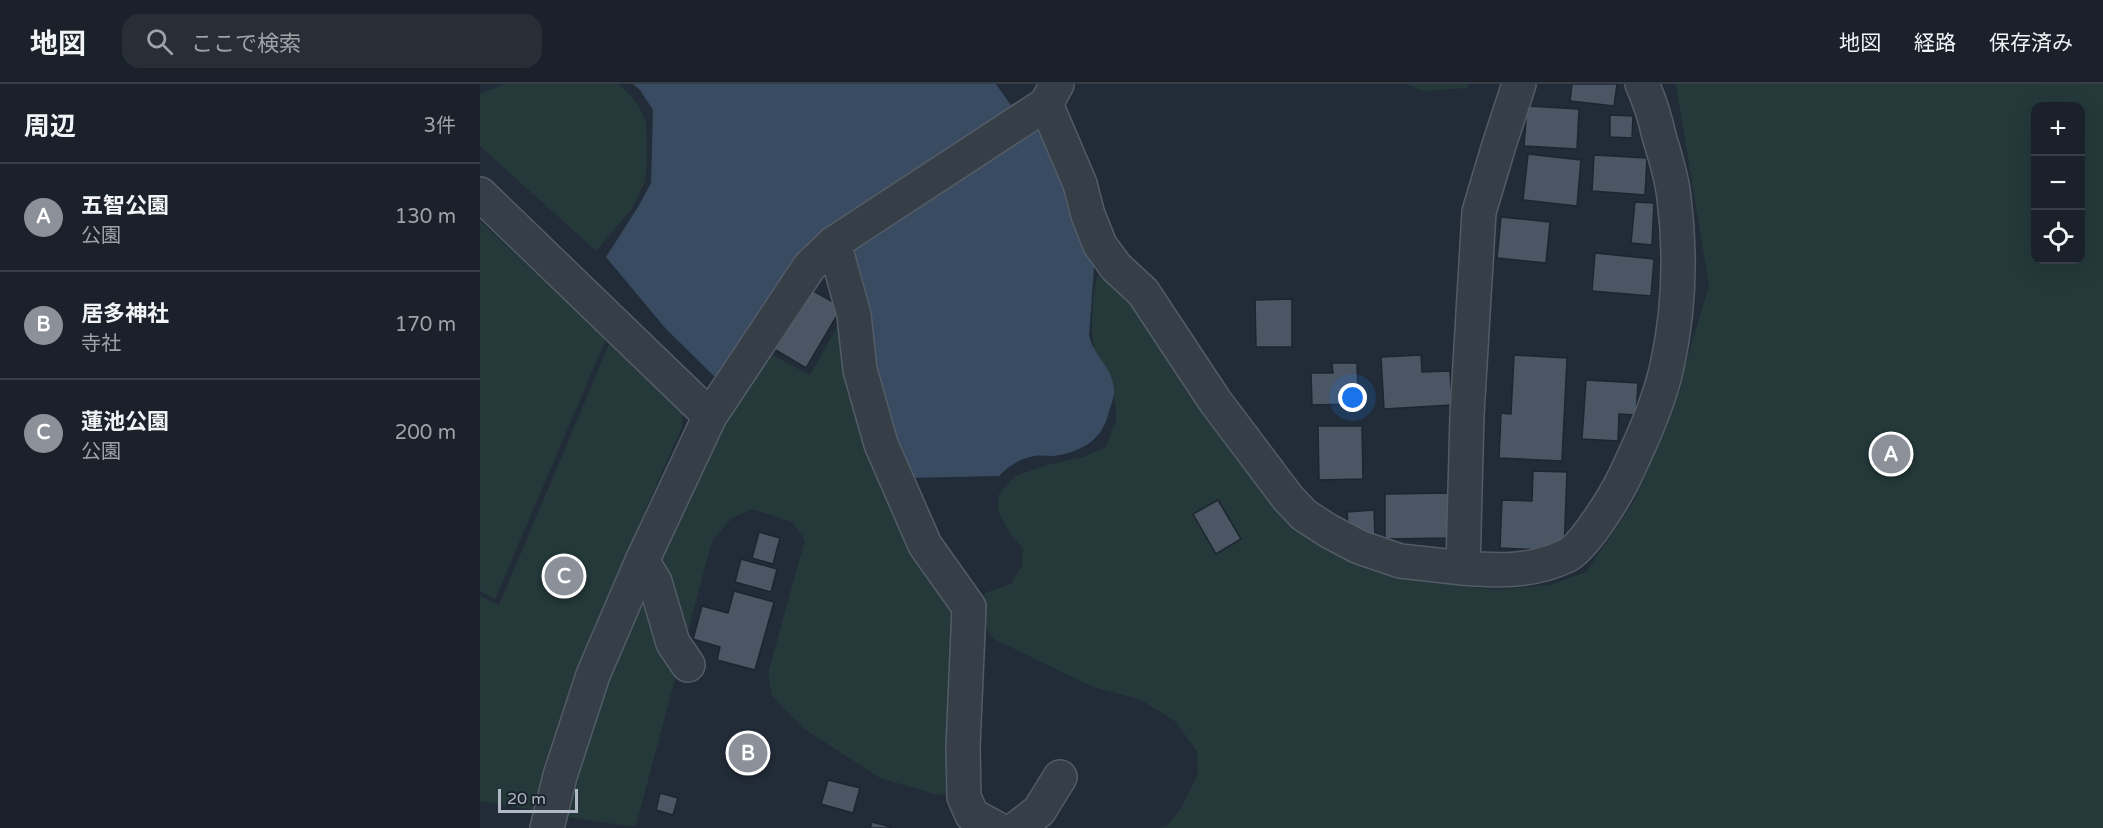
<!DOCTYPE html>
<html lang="ja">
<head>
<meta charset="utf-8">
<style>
	:root { --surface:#1a212a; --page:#272e36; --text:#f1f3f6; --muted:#9fa3a8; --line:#383e47; --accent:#8c9099 }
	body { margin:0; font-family:"Varela Round","Noto Sans JP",sans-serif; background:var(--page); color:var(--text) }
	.controls { position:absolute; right:18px; top:18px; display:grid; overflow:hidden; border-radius:12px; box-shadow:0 6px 24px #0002 }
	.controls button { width:54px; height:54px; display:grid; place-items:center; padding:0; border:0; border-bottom:2px solid var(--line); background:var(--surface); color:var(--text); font:30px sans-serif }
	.scale { position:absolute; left:18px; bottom:15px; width:80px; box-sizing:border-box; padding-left:6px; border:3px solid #b0b9c5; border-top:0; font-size:16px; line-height:21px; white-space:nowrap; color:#b0b9c5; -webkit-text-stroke:4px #1b232d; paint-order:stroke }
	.you { position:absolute; left:873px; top:314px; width:21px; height:21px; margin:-15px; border:4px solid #fff; border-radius:50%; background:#1a73e8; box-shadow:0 0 0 9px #1a73e833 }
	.badge { display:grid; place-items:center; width:39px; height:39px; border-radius:50%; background:var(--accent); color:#fff; font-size:20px; font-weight:700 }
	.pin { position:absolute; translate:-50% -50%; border:3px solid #fff; box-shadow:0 2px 6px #0006 }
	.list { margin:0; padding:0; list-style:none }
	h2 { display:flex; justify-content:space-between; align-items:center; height:78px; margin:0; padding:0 24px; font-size:26px }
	h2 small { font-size:20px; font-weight:400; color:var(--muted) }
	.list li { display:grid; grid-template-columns:39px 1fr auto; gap:18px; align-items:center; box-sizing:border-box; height:108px; padding:0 24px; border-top:2px solid var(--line) }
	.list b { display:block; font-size:22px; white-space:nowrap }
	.list p { margin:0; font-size:20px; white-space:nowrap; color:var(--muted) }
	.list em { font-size:20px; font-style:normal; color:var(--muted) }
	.icon { flex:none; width:33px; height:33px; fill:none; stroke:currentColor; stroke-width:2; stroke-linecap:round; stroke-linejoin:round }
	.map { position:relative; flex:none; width:1623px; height:744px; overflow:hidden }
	header { display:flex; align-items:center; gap:36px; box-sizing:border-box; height:84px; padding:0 30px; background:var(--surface); border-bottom:2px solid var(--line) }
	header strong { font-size:28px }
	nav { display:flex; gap:33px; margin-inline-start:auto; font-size:21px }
	.search { width:420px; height:54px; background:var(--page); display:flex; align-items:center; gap:15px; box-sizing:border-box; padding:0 21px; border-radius:18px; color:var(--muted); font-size:22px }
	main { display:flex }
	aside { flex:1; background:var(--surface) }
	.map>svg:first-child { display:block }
	.green { fill:#25393a; fill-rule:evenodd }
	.water { fill:#384b61 }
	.building { fill:#4a5664; stroke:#1d252f; stroke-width:1.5 }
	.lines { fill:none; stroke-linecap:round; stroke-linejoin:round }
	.minor-casing { stroke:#535c66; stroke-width:36 }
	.minor { stroke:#363e48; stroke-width:33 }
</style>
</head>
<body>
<header>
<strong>地図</strong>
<div class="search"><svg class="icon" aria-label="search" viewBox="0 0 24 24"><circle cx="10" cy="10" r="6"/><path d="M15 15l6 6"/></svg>ここで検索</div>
<nav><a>地図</a><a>経路</a><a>保存済み</a></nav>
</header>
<main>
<aside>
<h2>周辺<small>3件</small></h2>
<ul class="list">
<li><span class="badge">A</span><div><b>五智公園</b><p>公園</p></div><em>130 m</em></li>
<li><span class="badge">B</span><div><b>居多神社</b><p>寺社</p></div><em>170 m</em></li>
<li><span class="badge">C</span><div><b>蓮池公園</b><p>公園</p></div><em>200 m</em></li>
</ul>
</aside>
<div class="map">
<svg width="1623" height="744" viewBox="0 0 1623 744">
	<rect width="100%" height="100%" fill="#222c38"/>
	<g class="green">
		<polygon points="25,0 139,0 156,18 166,37 167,76 165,98 151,126 116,167 0,62 0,10"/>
		<polygon points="926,0 989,0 987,4 944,7"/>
		<path d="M1196,0H1623V744H679L687,741L700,726L718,690L717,667L695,637L659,615L613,603L514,555L500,536L498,519L505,509L531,500L542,482L543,464L531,451L518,427L519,410L535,392L567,381L603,373L626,363L636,336L635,315L614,266C615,260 612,255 612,248C612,228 613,205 619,186L649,205L786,411L935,495L1015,506L1070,501L1106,488L1155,416L1187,341L1229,202ZM1556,22H1600V176H1556Z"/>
		<polygon points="0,137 126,255 15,515 0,507"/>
		<path d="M364,231L476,526L472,707L458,711L400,694L323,644L292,612L288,589L325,456L312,438L272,425L252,434L232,457L156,741C145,744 100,733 85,733L120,604L200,416L285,267L330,291Z"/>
		<polygon points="130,258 191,310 203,329 202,343 145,472 120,535 60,727 0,717 0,512 19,521"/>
	</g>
	<g class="water">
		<polygon points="153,0 516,0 535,27 461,75 237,295 186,245 126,173 158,123 171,99 173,26 160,6"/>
		<path d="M561,36L615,171L609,251C613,271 632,283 634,304C635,313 630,323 628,331C621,358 598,369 573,372C567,372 560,371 554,372C539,375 529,382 519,392L426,394L363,163Z"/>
	</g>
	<g class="building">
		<polygon points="1092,0 1137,0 1134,22 1090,17"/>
		<polygon points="1047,22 1099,25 1097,65 1044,62"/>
		<polygon points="1130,31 1153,32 1152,54 1130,53"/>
		<polygon points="1048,70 1101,76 1097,122 1043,116"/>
		<polygon points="1114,71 1167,74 1165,111 1112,107"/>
		<polygon points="1155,118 1174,119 1172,161 1151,159"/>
		<polygon points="1021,133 1070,138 1066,179 1017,174"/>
		<polygon points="1115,169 1174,175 1171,212 1112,207"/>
		<polygon points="330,205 362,223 326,284 294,265"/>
		<polygon points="812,215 812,263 776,263 775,216"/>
		<polygon points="941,271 942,288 970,287 972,321 904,325 901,273"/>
		<polygon points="1034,271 1087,274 1082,377 1019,374 1021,329 1031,330"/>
		<polygon points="852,279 877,279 878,309 869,309 870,320 832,321 831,289 853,289"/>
		<polygon points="1106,296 1158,299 1156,331 1139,330 1138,357 1102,355"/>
		<polygon points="838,342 882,342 883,395 839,396"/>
		<polygon points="1053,387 1087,388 1084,467 1020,464 1022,416 1052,417"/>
		<polygon points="969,409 970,454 905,455 905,410"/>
		<polygon points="738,416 761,455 736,470 713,430"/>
		<polygon points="894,426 895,450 869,451 867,428"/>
		<polygon points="279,448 300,454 293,480 272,474"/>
		<polygon points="261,475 297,485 291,508 255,498"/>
		<polygon points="254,507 294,518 275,586 237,576 240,563 213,555 222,522 248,529"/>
		<polygon points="348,696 380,704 373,729 341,720"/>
		<polygon points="180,709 198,714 193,731 176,726"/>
		<polygon points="392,738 411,743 411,744 390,744"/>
	</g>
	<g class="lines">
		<g class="minor-casing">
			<g id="minor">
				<path d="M1039,0L1019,61L999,128L987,331L983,484C1019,487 1052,488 1086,472C1104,464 1136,411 1145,392C1161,358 1179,319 1187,282C1199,227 1201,169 1194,114C1192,93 1185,72 1179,52C1175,34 1170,17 1162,0"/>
				<polyline points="566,20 600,100 608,131 620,161 636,183 663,208 735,317 808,414 824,431 847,446 879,463 920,477 983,484"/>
				<polyline points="0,110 230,332"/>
				<polyline points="354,159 374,231 380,286 401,360 445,461 489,523 483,663 484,713 492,731 516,744"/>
				<polyline points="162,477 175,498 193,559 208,581"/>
				<polyline points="67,744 80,692 113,591 162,477 230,332 329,183 354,159 566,20 577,0"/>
				<polyline points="537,744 559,727 580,693"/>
			</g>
		</g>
		<use href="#minor" class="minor"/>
	</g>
</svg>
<div class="controls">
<button>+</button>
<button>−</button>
<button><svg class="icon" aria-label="locate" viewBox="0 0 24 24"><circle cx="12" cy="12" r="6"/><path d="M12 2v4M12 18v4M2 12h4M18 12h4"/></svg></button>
</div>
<div class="scale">20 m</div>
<div class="you"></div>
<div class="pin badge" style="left:1411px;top:370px">A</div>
<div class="pin badge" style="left:268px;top:669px">B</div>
<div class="pin badge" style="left:84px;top:492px">C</div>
</div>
</main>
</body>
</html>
